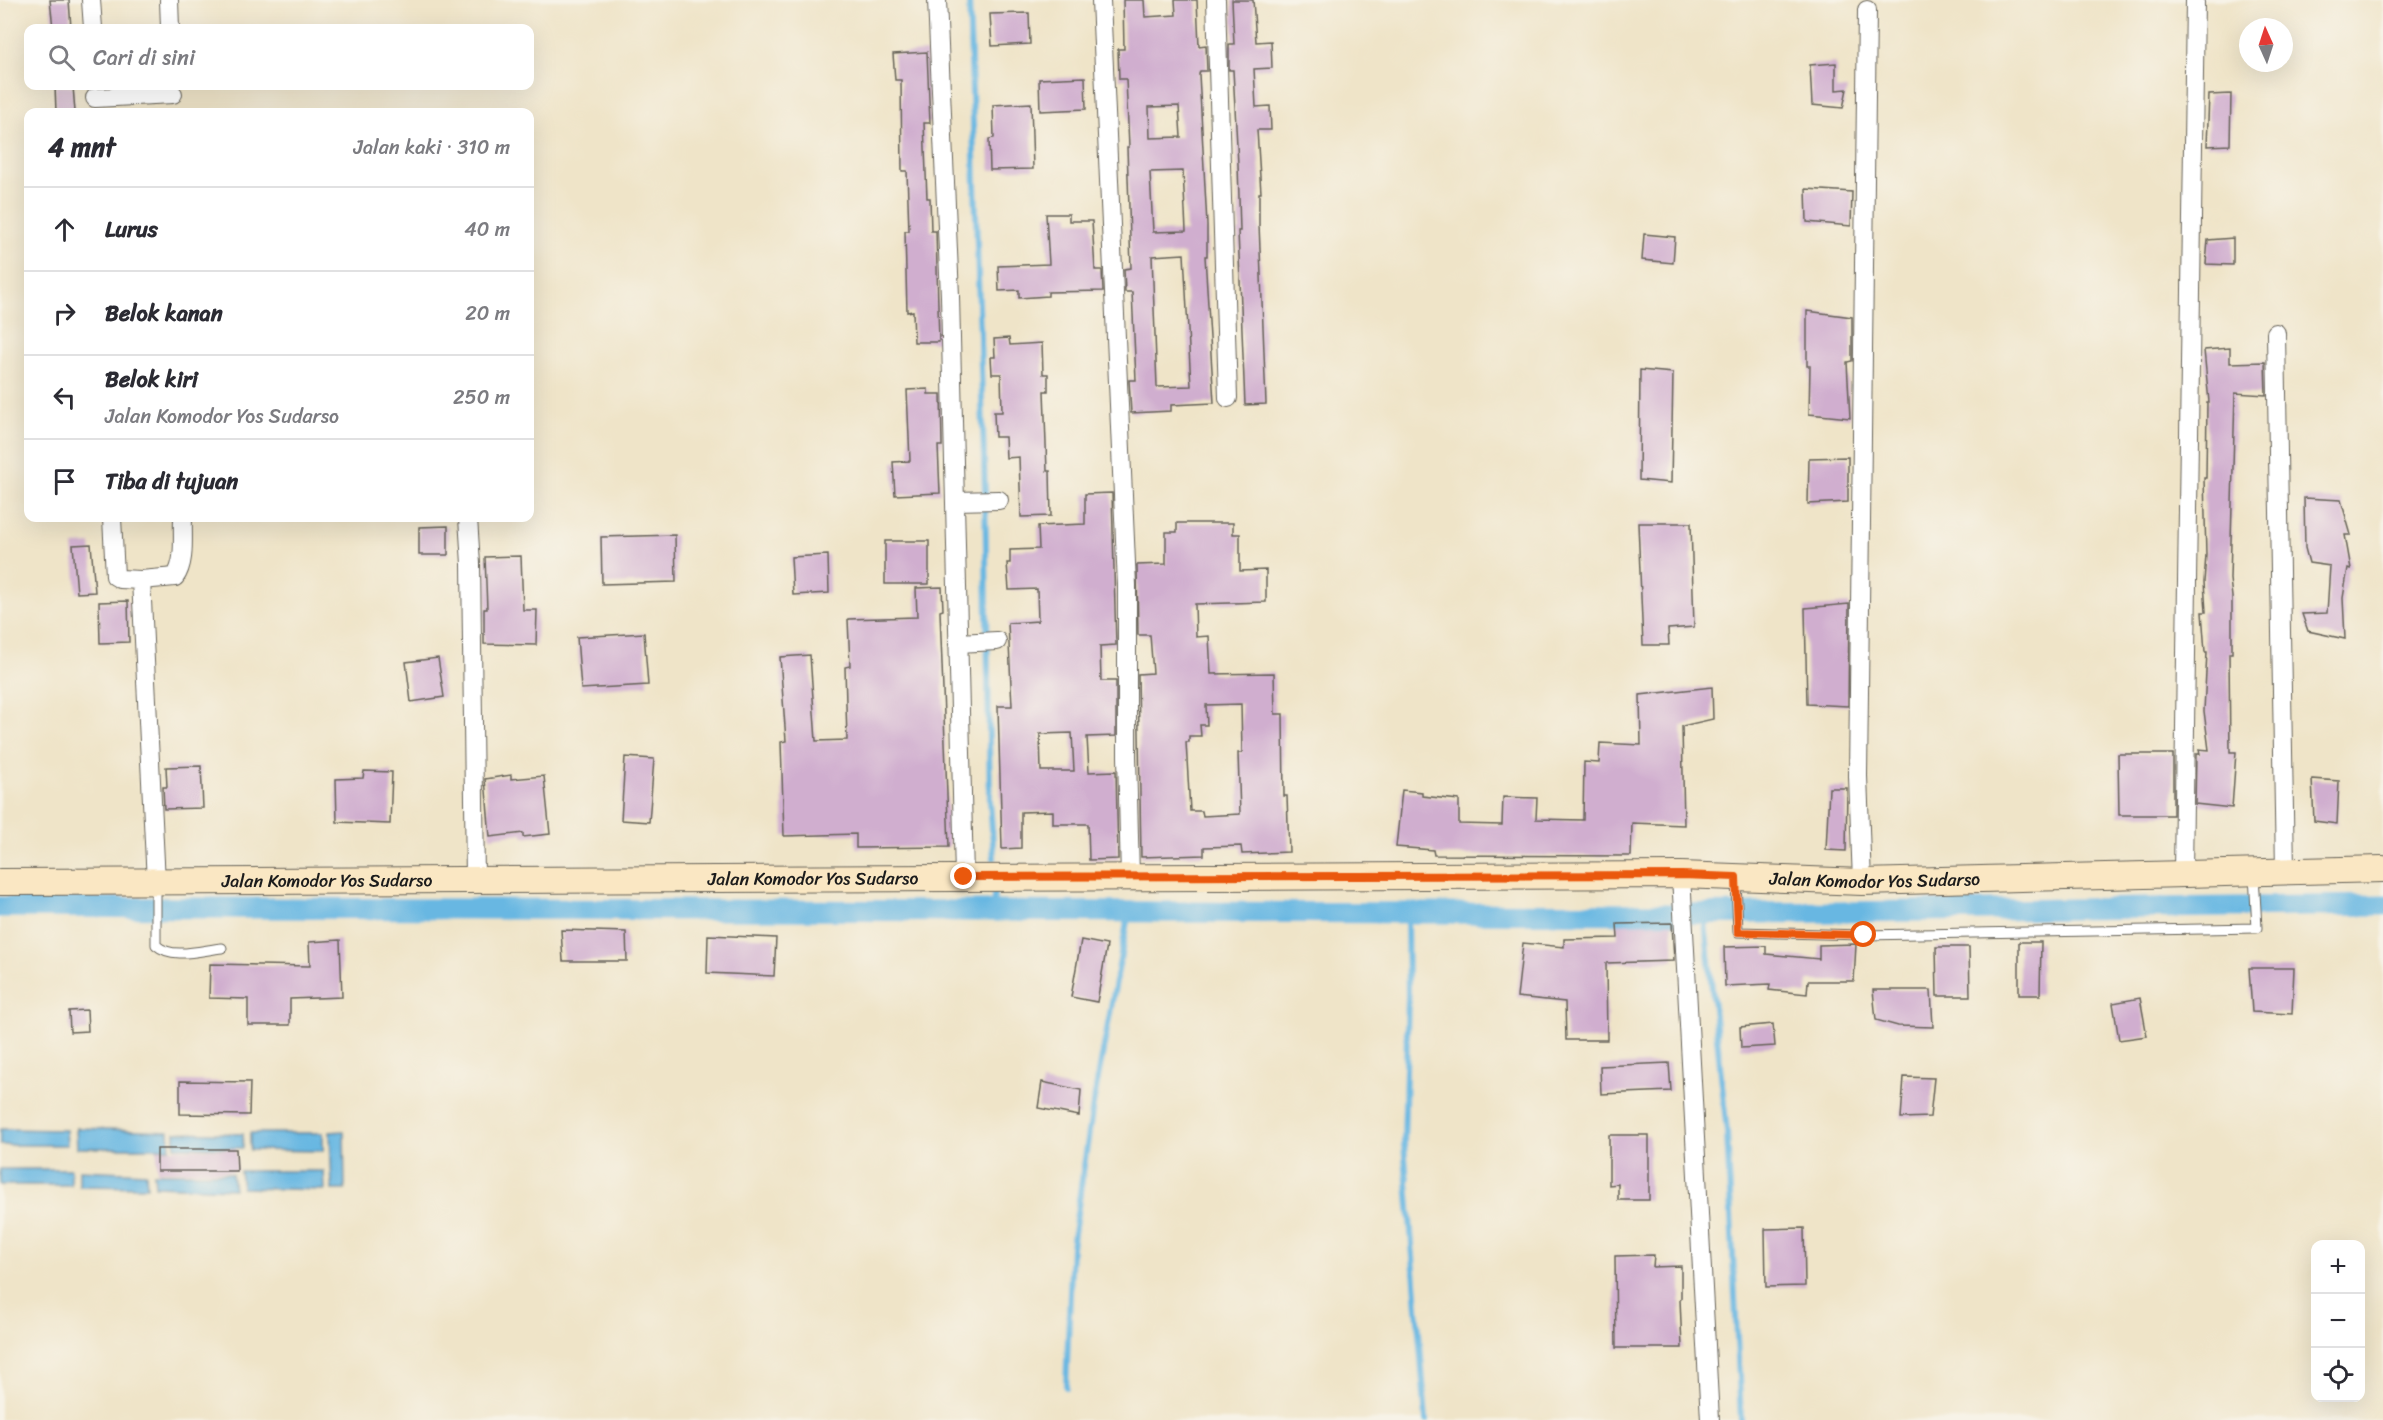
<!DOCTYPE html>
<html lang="id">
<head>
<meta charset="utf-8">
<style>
	:root { --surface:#fff; --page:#f2f2f3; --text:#2b2b33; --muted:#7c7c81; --line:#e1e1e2 }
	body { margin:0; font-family:Sriracha,sans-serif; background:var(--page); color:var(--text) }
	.controls { position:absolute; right:18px; bottom:18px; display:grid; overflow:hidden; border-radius:12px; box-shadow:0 6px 24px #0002 }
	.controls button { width:54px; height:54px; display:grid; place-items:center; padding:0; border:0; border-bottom:2px solid var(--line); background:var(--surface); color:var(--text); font:30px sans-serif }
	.compass { position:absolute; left:2239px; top:18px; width:54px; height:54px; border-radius:50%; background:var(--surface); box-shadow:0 6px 24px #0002; rotate:357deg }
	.stop { position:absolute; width:18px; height:18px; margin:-14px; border:4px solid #ea580c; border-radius:50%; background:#fff }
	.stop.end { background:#ea580c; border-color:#fff; box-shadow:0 2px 6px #0008 }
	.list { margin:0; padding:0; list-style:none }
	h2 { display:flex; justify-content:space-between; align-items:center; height:78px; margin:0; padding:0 24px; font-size:26px }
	h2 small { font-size:20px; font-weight:400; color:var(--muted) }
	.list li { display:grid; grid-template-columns:39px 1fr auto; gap:18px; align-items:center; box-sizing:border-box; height:84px; padding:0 24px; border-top:2px solid var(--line) }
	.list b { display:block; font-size:22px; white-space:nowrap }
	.list p { margin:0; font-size:20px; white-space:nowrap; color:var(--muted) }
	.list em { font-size:20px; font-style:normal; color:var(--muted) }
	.icon { flex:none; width:33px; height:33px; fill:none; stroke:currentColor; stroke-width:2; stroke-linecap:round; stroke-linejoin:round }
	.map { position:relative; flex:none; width:2383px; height:1420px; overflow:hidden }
	.search { position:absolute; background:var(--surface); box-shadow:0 6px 24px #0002; left:24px; top:24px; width:510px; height:66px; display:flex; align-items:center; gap:15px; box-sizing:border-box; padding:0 21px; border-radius:12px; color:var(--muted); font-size:22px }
	.panel { position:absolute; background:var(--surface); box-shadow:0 6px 24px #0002; left:24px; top:108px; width:510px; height:414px; border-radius:12px }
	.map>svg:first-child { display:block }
	.water { fill:#68b7e2; stroke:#426a7f; stroke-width:1.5 }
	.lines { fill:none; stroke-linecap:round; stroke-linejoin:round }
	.stream { stroke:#68b7e2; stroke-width:6 }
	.canal { stroke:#68b7e2; stroke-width:21 }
	.building { fill:#d0aecf; fill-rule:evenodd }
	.lane-casing { stroke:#666258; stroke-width:11 }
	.street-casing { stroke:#666258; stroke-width:20 }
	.secondary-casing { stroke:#666258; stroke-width:28 }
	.lane { stroke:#fff; stroke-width:9 }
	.street { stroke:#fff; stroke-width:18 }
	.secondary { stroke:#fae7c3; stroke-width:26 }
	.route { stroke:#ea580c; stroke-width:8 }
	.labels { text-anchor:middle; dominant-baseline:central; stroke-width:4.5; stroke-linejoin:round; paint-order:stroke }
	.street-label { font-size:18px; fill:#1c1c1c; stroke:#f7f3e8 }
</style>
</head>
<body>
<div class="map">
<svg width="2383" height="1420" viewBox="0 0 2383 1420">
	<rect width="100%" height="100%" fill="#f7f3e8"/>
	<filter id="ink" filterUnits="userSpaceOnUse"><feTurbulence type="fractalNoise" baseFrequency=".0167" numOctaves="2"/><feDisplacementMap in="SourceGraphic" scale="12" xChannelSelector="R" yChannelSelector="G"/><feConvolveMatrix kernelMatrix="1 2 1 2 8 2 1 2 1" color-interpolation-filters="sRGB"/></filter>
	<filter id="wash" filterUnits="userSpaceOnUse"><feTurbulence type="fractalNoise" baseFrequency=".008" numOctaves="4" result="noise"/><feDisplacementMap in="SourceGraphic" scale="24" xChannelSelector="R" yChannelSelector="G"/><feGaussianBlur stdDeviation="1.35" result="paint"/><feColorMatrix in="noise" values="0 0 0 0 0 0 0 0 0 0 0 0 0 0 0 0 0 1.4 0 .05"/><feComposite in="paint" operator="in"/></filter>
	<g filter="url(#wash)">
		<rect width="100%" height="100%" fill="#efe4c8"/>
		<g class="water">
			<polygon points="76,1128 169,1131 170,1148 77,1148"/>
			<polygon points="0,1129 66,1130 67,1145 0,1145"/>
			<polygon points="344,1131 345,1190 332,1190 330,1132"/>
			<polygon points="175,1132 243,1134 243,1148 175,1147"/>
			<polygon points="250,1133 323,1133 323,1151 250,1150"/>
			<rect x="0" y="1169" width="71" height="16"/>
			<polygon points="79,1170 146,1173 147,1187 79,1186"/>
			<polygon points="240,1171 324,1171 325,1190 242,1188"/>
			<polygon points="154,1173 226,1173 232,1174 234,1189 155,1186"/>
		</g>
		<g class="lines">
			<g class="stream">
				<polyline points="969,0 985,490 990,801 994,858"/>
				<polyline points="993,911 994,895"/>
				<polyline points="1407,913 1408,997 1404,1144 1426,1420"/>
				<polyline points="1704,913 1727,1132 1741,1420"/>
				<polyline points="1066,1387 1072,1247 1093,1105 1129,911"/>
			</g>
			<polyline class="canal" points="0,907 1673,914 2383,905"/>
		</g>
		<g id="blocks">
			<g class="building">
				<polygon points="50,0 69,0 71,28 53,28"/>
				<path d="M1123,0H1144L1145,17L1176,15L1175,0H1197L1199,46L1206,45L1207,71H1200L1199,74L1207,225V256H1205L1214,403L1171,405V411L1131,413L1129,380H1136L1132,292H1125L1124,269L1131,268L1127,147H1129L1126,79H1119L1118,49H1124ZM1179,106L1181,137L1150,138L1149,107ZM1183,171L1186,231L1153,232L1150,172ZM1184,254L1191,386L1157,387L1152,256Z"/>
				<polygon points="1232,0 1253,0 1256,42 1271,41 1272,68 1254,69 1256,107 1270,106 1271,130 1257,130 1261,193 1259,193 1259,224 1266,404 1245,405 1238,231 1240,231 1238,164 1233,70 1229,70 1229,44 1234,44"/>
				<polygon points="1029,13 1030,44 992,46 990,14"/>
				<polygon points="927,52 930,123 924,123 927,198 930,198 931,231 936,231 939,342 914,342 913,311 907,312 905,231 909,231 907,171 902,171 901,80 895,80 893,54"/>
				<polygon points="1836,63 1836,90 1847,89 1843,108 1812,105 1810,65"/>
				<polygon points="1085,77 1086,109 1040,111 1039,79"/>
				<polygon points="55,86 73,86 75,112 56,112"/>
				<polygon points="2231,94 2230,145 2207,146 2209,95"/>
				<polygon points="1031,103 1033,169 990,170 989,139 994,138 993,105"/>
				<polygon points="1806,189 1852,192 1851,226 1807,222"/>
				<polygon points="1046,214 1069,214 1069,221 1092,221 1095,270 1102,270 1103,291 1048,292 1048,296 1019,298 1019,290 999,291 998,266 1049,264"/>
				<polygon points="1644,234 1675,237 1673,263 1642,260"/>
				<polygon points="2233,238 2233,265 2206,264 2208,240"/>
				<polygon points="1807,311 1852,317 1852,361 1847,362 1850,418 1809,414 1810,366 1807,366"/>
				<polygon points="1009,338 1010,345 1042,343 1043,374 1048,374 1048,391 1044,391 1047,471 1050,471 1051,516 1021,517 1019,457 1006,458 1005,437 995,437 994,412 1002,412 1001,374 992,374 991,357 995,357 994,339"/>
				<polygon points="2230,348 2230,363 2265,362 2266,395 2235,393 2230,579 2232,597 2232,653 2229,653 2230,752 2236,752 2232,808 2195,804 2196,754 2200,754 2199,749 2209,750 2204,711 2207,652 2205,652 2202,612 2206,612 2204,582 2206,555 2204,478 2206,478 2207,402 2209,402 2204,350"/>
				<polygon points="1640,370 1673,373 1671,483 1639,480"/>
				<polygon points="928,389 928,394 941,394 942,446 938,446 940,493 895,495 893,462 910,461 907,390"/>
				<polygon points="1848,457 1848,502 1808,504 1809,458"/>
				<path d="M1112,493L1116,645L1100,646L1101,681H1116V736L1087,737L1089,772L1116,771L1118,859L1089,860L1088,824H1053V811L1021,812V848L1002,849L998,706H1012L1008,623L1038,621L1037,589L1009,590L1007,563H1010V550L1039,549L1038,526L1085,524V494ZM1072,733L1074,771H1041L1040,734Z"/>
				<polygon points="2304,498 2341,500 2351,535 2345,535 2351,569 2348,568 2343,598 2345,639 2308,631 2302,614 2327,613 2330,566 2309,563 2305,548"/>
				<path d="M1177,523H1233V534H1240V571L1266,570V602L1195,604L1196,637L1209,636L1211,674L1274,673L1275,714H1283L1284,796H1287L1289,852L1242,854L1241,846L1204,847V855L1141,857L1138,674L1153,673L1150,635H1138L1137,565L1166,564V532H1177ZM1241,704L1242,753H1238L1240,814L1203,816L1202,811H1190L1186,742H1189V736H1201L1200,725H1207L1206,705Z"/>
				<polygon points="1638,523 1691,523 1694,627 1668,629 1669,645 1643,645"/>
				<polygon points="448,526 448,555 419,555 419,527"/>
				<polygon points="675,535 676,582 602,584 601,537"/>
				<rect x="885" y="541" width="44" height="43"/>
				<polygon points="91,544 95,592 77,593 73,545"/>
				<polygon points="828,555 829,593 793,595 791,557"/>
				<polygon points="521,556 523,610 537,610 536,645 484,644 484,609 487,609 485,557"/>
				<polygon points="942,587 943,610 940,611 949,847 856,848 856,834 784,836 781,742 786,741 780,657 810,655 816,741 847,740 845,667 850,666 848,619 917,617 916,588"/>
				<polygon points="128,601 129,642 100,643 99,602"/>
				<polygon points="1849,604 1848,706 1807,704 1805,608"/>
				<polygon points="644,633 648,685 581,689 577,637"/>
				<polygon points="438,658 444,697 411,702 406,662"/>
				<polygon points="1712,687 1713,719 1682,726 1684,825 1632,823 1631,856 1434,855 1433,850 1396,847 1402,790 1422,792 1422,796 1459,800 1459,824 1502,825 1503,797 1537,798 1536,819 1583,820 1584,762 1599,763 1600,743 1641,745 1640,695"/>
				<polygon points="2118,754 2173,754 2173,815 2119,815"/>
				<polygon points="625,757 654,759 649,822 621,820"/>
				<polygon points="201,766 203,808 164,809 163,787 167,787 166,767"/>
				<polygon points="364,771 392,772 390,824 337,822 336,779 363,778"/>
				<polygon points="511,775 511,779 544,776 550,834 523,837 523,833 490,837 485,779"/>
				<polygon points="2312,779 2339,781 2337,824 2314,821"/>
				<polygon points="1829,788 1847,788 1846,851 1826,850"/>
				<polygon points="1672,923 1674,961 1606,963 1607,1040 1566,1040 1565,1002 1517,997 1523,943 1564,947 1564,939 1618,938 1617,924"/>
				<polygon points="561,930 626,932 627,961 563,961"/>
				<polygon points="708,935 776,938 774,976 707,973"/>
				<polygon points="340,940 342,997 290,999 290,1025 248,1025 248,999 209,998 210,964 310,966 309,942"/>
				<polygon points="1081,940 1107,945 1097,1002 1071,997"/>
				<polygon points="2019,942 2041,942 2040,995 2019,995"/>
				<polygon points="1856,944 1854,981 1808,981 1807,994 1769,990 1770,984 1725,986 1724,947 1766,946 1766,954 1819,959 1819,945"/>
				<polygon points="1936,947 1969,947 1970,996 1937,996"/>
				<polygon points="2249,968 2294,968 2292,1014 2252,1012"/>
				<polygon points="1873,990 1931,990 1933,1027 1898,1026 1876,1020"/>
				<polygon points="2140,998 2147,1036 2119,1040 2113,1003"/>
				<polygon points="87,1010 88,1031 70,1032 69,1011"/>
				<polygon points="1773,1024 1775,1046 1741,1048 1740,1027"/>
				<polygon points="1669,1063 1671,1091 1601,1094 1600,1066"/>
				<polygon points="1904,1077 1934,1078 1930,1117 1901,1118"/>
				<polygon points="180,1081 250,1082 249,1115 180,1114"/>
				<polygon points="1042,1082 1081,1090 1079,1116 1038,1108"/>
				<polygon points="1609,1135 1649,1135 1649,1200 1618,1200 1618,1184 1609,1185"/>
				<polygon points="157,1149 236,1149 237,1171 157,1171"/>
				<polygon points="1804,1228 1805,1286 1766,1287 1765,1229"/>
				<polygon points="1654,1255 1653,1267 1681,1266 1681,1299 1680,1299 1682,1348 1616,1348 1615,1256"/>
			</g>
		</g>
	</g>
	<g filter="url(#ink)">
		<use href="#blocks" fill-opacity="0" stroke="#666258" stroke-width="1.5"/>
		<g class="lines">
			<g class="lane-casing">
				<g id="lane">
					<polyline points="1736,880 1738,932 1864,935 2257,928 2254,875"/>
					<path d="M156,884V945C173,960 201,950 222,948"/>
				</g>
			</g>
			<g class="street-casing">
				<g id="street">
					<polyline points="91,0 93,28"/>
					<polyline points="169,0 170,28"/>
					<polyline points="937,0 950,296 964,877"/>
					<polyline points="1101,0 1127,585 1127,756 1130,877"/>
					<polyline points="1216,0 1228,398"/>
					<polyline points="95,98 173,94"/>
					<polyline points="2276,333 2285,871"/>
					<polyline points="955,501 999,500"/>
					<polyline points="112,518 115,576 120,579 141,580 156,882"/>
					<polyline points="468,518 471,564 475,879"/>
					<path d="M141,580L175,577C186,562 182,536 183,518"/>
					<polyline points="958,643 997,641"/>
					<polyline points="2183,873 2195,0"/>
					<polyline points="1681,875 1710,1420"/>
					<polyline points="1862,882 1858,776 1867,10"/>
				</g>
			</g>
			<g class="secondary-casing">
				<g id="secondary">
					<path id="s1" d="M0,882L1681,875L1862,882L2383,869"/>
				</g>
			</g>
			<use href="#lane" class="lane"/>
			<use href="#street" class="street"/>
			<use href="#secondary" class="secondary"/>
		</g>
	</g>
	<g class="lines" filter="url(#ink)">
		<polyline class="route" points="964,877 1682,875 1736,877 1738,932 1864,935"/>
	</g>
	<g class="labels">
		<g class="street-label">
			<text stroke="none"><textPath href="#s1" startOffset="813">Jalan Komodor Yos Sudarso</textPath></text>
			<text stroke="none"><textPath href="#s1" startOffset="1875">Jalan Komodor Yos Sudarso</textPath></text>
			<text stroke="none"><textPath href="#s1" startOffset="327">Jalan Komodor Yos Sudarso</textPath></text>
		</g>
	</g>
</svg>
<div class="controls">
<button>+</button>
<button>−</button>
<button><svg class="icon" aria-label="locate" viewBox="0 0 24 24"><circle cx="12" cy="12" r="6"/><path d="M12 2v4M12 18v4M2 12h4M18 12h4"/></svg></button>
</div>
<svg class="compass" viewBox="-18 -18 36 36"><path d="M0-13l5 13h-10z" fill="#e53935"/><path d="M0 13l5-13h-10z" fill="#7c7c81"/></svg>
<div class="stop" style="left:1864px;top:935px"></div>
<div class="stop end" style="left:964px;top:877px"></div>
<div class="search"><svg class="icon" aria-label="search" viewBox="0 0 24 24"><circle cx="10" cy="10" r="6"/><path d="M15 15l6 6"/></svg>Cari di sini</div>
<section class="panel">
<h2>4 mnt<small>Jalan kaki · 310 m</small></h2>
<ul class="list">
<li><svg class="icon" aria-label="ahead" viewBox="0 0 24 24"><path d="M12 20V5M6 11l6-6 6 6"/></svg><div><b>Lurus</b></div><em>40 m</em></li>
<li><svg class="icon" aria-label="right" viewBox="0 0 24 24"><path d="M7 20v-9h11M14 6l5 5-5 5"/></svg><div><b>Belok kanan</b></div><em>20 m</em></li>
<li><svg class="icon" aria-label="left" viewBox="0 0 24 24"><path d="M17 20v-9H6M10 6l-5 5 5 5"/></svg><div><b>Belok kiri</b><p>Jalan Komodor Yos Sudarso</p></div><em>250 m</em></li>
<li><svg class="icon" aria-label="arrive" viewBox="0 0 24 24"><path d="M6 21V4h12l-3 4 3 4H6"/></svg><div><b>Tiba di tujuan</b></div></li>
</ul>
</section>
</div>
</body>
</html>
